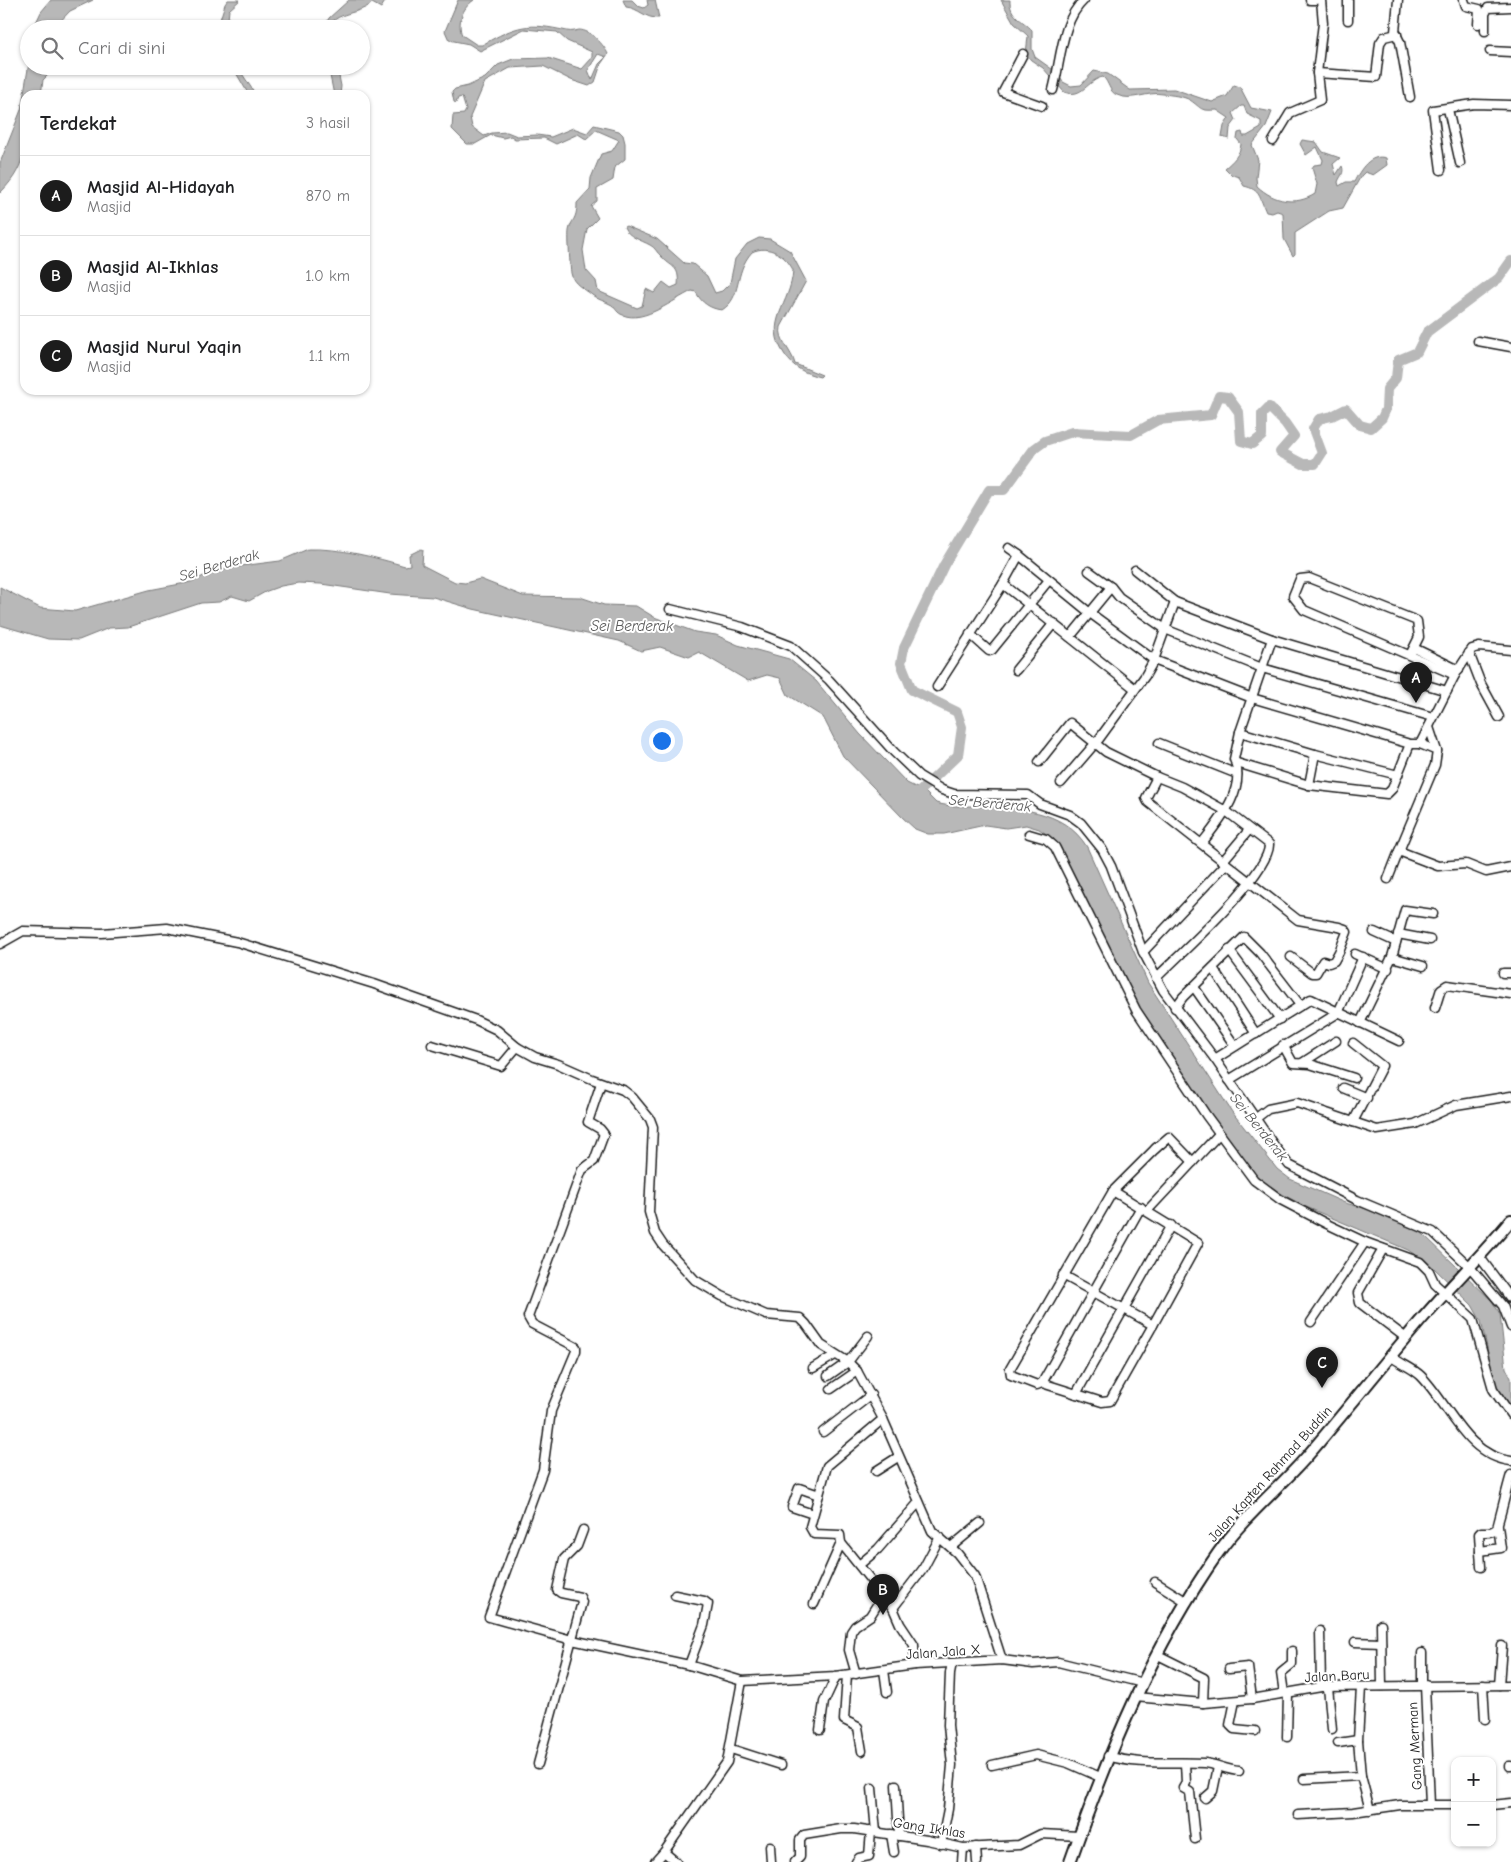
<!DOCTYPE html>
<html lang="id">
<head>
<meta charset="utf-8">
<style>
	:root { --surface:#fff; --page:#f6f6f6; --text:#202124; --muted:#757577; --line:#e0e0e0; --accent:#1c1c1c }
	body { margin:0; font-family:"Comic Neue",sans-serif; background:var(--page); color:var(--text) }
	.controls { position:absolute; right:15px; bottom:15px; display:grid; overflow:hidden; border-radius:10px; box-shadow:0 1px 4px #0004 }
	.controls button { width:45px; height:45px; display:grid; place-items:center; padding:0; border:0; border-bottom:1px solid var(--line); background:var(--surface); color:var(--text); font:25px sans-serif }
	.you { position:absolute; left:661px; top:740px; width:18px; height:18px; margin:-12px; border:4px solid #fff; border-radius:50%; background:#1a73e8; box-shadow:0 0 0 8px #1a73e833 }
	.badge { display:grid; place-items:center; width:32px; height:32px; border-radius:50%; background:var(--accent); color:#fff; font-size:16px; font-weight:700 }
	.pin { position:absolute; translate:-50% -41px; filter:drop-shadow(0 1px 2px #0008) }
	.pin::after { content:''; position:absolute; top:26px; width:18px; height:15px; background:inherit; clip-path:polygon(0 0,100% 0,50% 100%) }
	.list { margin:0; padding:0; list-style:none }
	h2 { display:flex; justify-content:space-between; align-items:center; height:65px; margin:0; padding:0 20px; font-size:21px }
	h2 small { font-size:16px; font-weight:400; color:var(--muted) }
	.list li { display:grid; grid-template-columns:32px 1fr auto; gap:15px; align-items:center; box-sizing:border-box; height:80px; padding:0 20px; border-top:1px solid var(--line) }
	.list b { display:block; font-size:19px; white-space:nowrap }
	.list p { margin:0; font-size:16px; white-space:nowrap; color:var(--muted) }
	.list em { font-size:16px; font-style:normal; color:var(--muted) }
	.icon { flex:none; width:28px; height:28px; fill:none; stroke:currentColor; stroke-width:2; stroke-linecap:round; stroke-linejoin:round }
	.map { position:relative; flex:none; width:1511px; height:1862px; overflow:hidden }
	.search { position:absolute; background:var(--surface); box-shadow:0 1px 4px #0004; left:20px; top:20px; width:350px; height:55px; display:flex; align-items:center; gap:12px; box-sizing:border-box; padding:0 18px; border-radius:28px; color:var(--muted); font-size:19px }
	.panel { position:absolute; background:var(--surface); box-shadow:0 1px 4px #0004; left:20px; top:90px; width:350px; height:305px; border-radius:15px }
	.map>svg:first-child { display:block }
	.water { fill:#b8b8b8; stroke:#7a7a7a; fill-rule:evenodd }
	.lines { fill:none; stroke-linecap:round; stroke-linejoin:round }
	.river { stroke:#b8b8b8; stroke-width:10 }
	.minor-casing { stroke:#1c1c1c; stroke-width:11 }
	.major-casing { stroke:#1c1c1c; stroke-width:14 }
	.minor { stroke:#fff; stroke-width:8 }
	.major { stroke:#fff; stroke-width:10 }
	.labels { text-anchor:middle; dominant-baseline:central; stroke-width:4; stroke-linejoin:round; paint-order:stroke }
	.street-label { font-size:14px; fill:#1c1c1c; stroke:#fff }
	.water-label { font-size:15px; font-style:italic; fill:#5a5a5a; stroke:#fff }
</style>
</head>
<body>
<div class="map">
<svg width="1511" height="1862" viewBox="0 0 1511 1862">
	<rect width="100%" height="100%" fill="#fff"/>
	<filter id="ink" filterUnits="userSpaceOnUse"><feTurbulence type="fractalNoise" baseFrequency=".02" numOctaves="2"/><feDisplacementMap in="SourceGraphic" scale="10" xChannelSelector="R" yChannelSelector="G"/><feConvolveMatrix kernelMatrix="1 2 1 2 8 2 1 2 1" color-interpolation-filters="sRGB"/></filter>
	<g filter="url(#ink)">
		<g class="water">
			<polygon points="51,0 93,0 70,11 53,29 33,29 41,12"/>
			<polygon points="228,0 240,0 229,10 227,29 217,29 225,4"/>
			<path d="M349,0H386L381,8L372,3C360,15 334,11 328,29H323L329,18Z"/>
			<path d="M458,0H474C462,8 457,23 462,35L477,45H482C517,25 528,22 567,31C572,32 574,31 579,30C591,30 604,45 608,54L601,64L595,82L589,86L571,80L543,66L510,68L485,82L470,117L472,127L484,136L492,133L507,132L517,136L537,135L551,137L573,128L587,133L594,125L619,131L623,135L625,143V159L615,167L613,180L597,189V201L591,206L598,218L587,229L583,250L586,270L596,281L598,291L637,308L642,306L646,289L654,293L663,282L671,288L678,285C680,265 671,268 661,256C657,253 655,247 650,245C641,240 628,237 624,227L626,226L657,239L684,263L693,264L707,276L715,293L722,291L730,283L735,259L747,244L759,238L770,239L790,251L806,281L781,327C778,340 792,351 795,364L822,375L820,377C804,373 794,368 785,355C762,322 791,305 793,270C786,255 768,244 752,252C733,273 743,297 722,310C711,309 701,303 696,292L692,291C674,299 644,324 623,315C617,313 616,309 612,305C605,301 598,300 592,295C584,288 573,285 571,273C570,266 568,237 569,231C571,219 577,221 577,203L590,189L591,178L601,154L612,151L619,140L596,130L586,139L578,134L556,144L544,138L515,139L511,136L503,138L491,135L475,144H467L452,129L453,115L464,114L466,110L462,97L458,98L456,103L454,102L452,92L455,89L468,86L485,78L498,65L513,59L548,58L582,69L592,58V52L567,41L557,32L524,29L480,51L469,44L449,40L445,31ZM598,54L606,57L599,64L592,80L588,70Z"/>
			<path d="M623,0H632L638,6L644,8L648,5L647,0H655L659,18C645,19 639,8 626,7Z"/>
			<path d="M1001,0H1010C1009,16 1023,20 1032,30V49L1035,57L1056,72L1063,82L1071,86L1081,85L1094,71L1108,74L1130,90L1174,89L1212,102L1227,96L1234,85L1240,87L1251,108L1272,112L1266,127L1252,145L1258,160L1256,178L1257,186C1274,202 1296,206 1315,194L1317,184L1312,168L1314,165L1322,164L1323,160L1317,147L1306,155L1300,144L1302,140L1316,142L1323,152L1340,158L1333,164L1336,175L1342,166C1345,173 1340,176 1338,182L1339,186L1346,182H1354C1360,170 1370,153 1386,158L1387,165L1373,175L1365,172L1361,176L1343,208L1329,211L1295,233V254L1293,256L1284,239L1283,213L1277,211L1272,213L1266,212C1259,197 1261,190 1244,186L1239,177L1232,175L1225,168C1233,161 1240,155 1241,144L1237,139L1238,133L1242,132L1243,136H1247L1261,128V121L1247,114L1244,106H1241L1233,113L1236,120L1230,128L1229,139L1222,137L1224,126L1229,118L1217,110C1199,111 1203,109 1190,100C1183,96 1171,95 1163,94C1148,91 1131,102 1117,95C1109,92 1109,82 1103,77C1087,80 1083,99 1064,92L1043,68L1031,60L1026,54L1028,36L1014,23Z"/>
			<path d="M29,63V66H45L49,74L43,80L41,95H25C25,136 32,162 0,193V163L21,110Z"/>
			<polygon points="232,66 237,66 256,95 249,95"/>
			<polygon points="328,66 337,66 341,86 340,95 334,95"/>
			<path d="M308,549C340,548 374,557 405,566L410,565L409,555L421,549L423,550L422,565L455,582L465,583L480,579L523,596L580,597L604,605L636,606L654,617L695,632L716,635L738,645L789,659L816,681L860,734L907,783L925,792L936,803C949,807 962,806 975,806C1016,808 1063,808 1087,847L1148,983L1232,1112L1277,1169L1290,1179L1345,1203L1379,1212L1411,1226L1423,1234L1492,1301L1500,1314L1506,1368L1511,1378V1410L1491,1380L1487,1347L1481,1321L1472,1305L1434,1268L1408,1250L1304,1206L1260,1182L1195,1095L1192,1086L1184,1081L1144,1020L1054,839L1039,829L1026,825L1006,828L985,825L944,834H928L915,829L902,817L843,756L823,717L788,695L780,678L767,675L748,681L699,652L689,657L660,647L641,651L619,641L473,609L433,597L390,594L321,584L298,583L281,586L267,591L249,601L232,596L219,602L201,603L128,627L109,628L79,640L48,639L0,625V587L40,608L75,611L149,590L191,582L208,574L233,567L280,561Z"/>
		</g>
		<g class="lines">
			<polyline class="river" points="913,798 958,755 962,727 957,712 912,690 901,663 904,648 944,565 989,490 1004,490 1034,449 1045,441 1072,432 1131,435 1158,420 1211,415 1219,396 1228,397 1239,412 1241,441 1252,444 1262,436 1262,414 1269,407 1285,423 1294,436 1280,452 1303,464 1315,464 1322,453 1313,429 1319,419 1332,416 1346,409 1360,425 1371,428 1382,418 1386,409 1387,389 1396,378 1398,360 1417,352 1427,332 1499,278 1511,261"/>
			<g class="minor-casing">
				<g id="minor">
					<polyline points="1310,0 1315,0"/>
					<polyline points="1398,0 1395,32 1400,42 1410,97"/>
					<polyline points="1464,0 1466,6 1479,9 1478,24"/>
					<polyline points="1348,20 1348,0"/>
					<polyline points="1485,31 1485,14 1488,8 1511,7"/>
					<polyline points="1490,51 1511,52"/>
					<polyline points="1023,54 1003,92 1042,106"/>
					<polyline points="1317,73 1376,77 1380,43 1384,37 1397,34"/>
					<path d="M1053,90C1061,61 1061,21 1084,0"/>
					<polyline points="1448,109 1460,163"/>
					<polyline points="1273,141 1290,113 1320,100 1317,73 1323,23 1321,0"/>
					<polyline points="1441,170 1433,110 1474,104 1511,105"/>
					<polyline points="1478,341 1511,347"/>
					<polyline points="1009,548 1019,555"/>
					<polyline points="1135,570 1175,602 1272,639 1447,691"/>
					<polyline points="1089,571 1111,587 1119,597 1165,629 1262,668 1433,717"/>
					<polyline points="1003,584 1134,688"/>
					<polyline points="670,609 742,627 791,646 829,680 894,752 919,776 942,790 954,794 1028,795 1040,804 1070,815 1081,823 1102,849 1111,866 1143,952 1163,990 1215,1059 1273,1144 1289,1165 1357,1200 1433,1232 1469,1266 1503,1306 1511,1327"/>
					<polyline points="970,634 989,651 992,650 1049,580"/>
					<polyline points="1070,637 1111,587"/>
					<polyline points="1414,648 1459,670"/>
					<polyline points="1469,653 1481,684 1499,717"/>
					<polyline points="1410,655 1419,637 1417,621 1309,578 1300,579 1293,596 1304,610 1455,675"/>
					<polyline points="1016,670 1054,623"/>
					<polyline points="937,687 1003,584 1019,555 1090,613 1154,660 1252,698 1410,744 1420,744 1437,751 1435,765 1399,851"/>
					<polyline points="1429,727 1437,751"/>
					<polyline points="1240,732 1315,754 1398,775"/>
					<polyline points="1159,743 1237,774"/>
					<polyline points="1420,744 1455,675 1472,649 1479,647 1511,650"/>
					<path d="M1039,762L1070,723L1106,752L1157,777L1182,787L1226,811L1269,844C1271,873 1179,955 1156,978"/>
					<polyline points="1237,763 1309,785 1387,794 1392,789 1410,744"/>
					<polyline points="1157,777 1146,798 1148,802 1298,920 1339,927 1345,929 1347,932 1339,952 1334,961 1329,963 1323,961 1316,973 1312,973 1291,957"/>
					<polyline points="1061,783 1099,739 1145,676 1154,660 1175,602"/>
					<polyline points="1309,785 1315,754"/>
					<polyline points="1029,834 1046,839 1055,847 1136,1010 1206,1115 1254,1180 1281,1200 1327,1224 1365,1242 1420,1262 1429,1271 1435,1284 1473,1319 1493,1389 1511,1415"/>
					<path d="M1202,843C1220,820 1247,788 1234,759L1240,732L1272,639"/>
					<polyline points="1223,861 1249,830"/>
					<polyline points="1388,879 1399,851 1438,866 1466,864 1486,872 1511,867"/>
					<polyline points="1374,932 1396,942"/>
					<polyline points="1398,934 1430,940"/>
					<polyline points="0,944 23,931 102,933 167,928 237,942 374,984 476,1020 497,1030 517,1047 535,1057 558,1064 592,1079 623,1090 632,1097 650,1119 653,1127 649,1212 655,1233 663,1245 695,1280 722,1296 766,1315 800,1318 806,1324 821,1345 848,1362 857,1371 883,1419 932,1531 957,1553 975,1576 1002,1660"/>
					<polyline points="1229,950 1280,1019"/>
					<polyline points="1143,952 1226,864"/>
					<polyline points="1355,954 1388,969"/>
					<polyline points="1392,957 1423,966"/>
					<polyline points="1213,968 1256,1034"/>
					<polyline points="1503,973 1511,973"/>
					<polyline points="1194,987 1235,1046"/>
					<polyline points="1175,1008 1183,997 1244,937 1260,953 1300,1005"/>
					<polyline points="1435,1008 1441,989 1447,985 1511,994"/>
					<polyline points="1360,1023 1392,957 1405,910 1433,914"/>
					<polyline points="1353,1043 1382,1066 1353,1122"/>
					<polyline points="432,1045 501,1066 517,1047"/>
					<polyline points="1283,1045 1293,1063 1310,1064 1354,1078"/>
					<polyline points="1215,1059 1311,999 1399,1041"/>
					<polyline points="1302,1063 1336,1041"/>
					<polyline points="1229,1080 1338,1013 1363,957"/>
					<polyline points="601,1083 588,1122 600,1129 604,1134 594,1161 582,1170 528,1317 532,1324 576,1347 576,1351 551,1411 543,1470 489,1617 572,1640 689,1665 742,1681 836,1676 915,1665 1002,1660 1033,1664 1058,1662 1143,1683"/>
					<polyline points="1343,1088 1367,1098"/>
					<polyline points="1255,1119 1268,1109 1297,1103 1377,1130 1415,1124 1456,1105 1511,1096"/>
					<polyline points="1155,1149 1169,1137 1193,1162"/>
					<polyline points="1141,1207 1042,1383 1037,1385 1011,1375 1010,1369 1113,1191 1157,1147"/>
					<polyline points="1147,1211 1219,1134"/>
					<polyline points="1383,1249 1358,1293 1360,1303 1406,1338"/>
					<polyline points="1479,1256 1511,1299"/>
					<polyline points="1063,1275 1153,1325 1198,1243 1113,1191"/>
					<polyline points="1311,1322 1365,1242"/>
					<path d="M1392,1357C1401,1364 1413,1368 1421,1376C1449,1404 1466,1456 1511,1461"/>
					<polyline points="813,1368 835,1355"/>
					<polyline points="828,1376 848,1362 868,1336"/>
					<polyline points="1042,1383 1102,1402 1110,1401 1153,1325"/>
					<polyline points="831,1389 857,1371"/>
					<polyline points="1076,1394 1171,1225"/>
					<polyline points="883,1419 827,1466 810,1527 814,1534 840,1535 841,1543 893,1608 900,1624 914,1645 915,1665"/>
					<polyline points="823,1432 871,1395"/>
					<polyline points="876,1471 898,1457"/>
					<polyline points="813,1514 792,1507 799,1488 819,1495"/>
					<polyline points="951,1547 980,1523"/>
					<polyline points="1480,1551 1501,1548 1498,1526"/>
					<polyline points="859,1565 878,1549 919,1502"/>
					<path d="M1481,1567L1479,1534L1481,1532C1486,1532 1492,1533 1496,1529C1498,1527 1508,1483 1511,1475"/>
					<polyline points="1155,1582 1187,1602"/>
					<polyline points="675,1595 704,1601 708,1604 704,1625 689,1665"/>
					<polyline points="814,1604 841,1543"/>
					<polyline points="893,1608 923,1569 940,1537"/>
					<polyline points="1381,1624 1382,1686"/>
					<polyline points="1320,1631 1321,1687"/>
					<polyline points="1355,1642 1381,1643"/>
					<polyline points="1422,1653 1422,1685"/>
					<polyline points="1158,1655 1204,1678 1203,1703"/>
					<polyline points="1229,1669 1248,1667 1252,1699"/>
					<polyline points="884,1670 887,1692"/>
					<polyline points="856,1674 849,1650 851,1632 855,1626 870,1616 882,1597"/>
					<polyline points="847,1675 844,1720 858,1727 862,1751"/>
					<polyline points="1425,1685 1430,1805"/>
					<polyline points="1483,1685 1485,1719"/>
					<polyline points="1499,1685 1502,1646"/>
					<polyline points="1328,1687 1332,1729"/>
					<polyline points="1361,1687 1358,1740 1361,1776 1370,1810"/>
					<polyline points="1284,1693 1281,1673 1292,1664 1292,1651"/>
					<polyline points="1135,1697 1203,1703 1252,1699 1321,1687 1511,1685"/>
					<polyline points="1235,1701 1230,1725 1234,1729 1255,1731"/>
					<polyline points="820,1730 824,1702 836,1676"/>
					<polyline points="1287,1737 1288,1693"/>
					<polyline points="1338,1743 1358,1740"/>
					<polyline points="731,1749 781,1765"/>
					<path d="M1108,1756C1140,1766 1172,1761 1205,1763C1215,1764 1227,1770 1239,1771"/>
					<polyline points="1185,1763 1186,1783 1183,1788 1190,1792 1195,1839"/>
					<polyline points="538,1764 582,1602 580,1597 561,1593 557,1590 564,1559 577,1546 583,1530"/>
					<polyline points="992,1765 1036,1755 1068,1763 1100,1777"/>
					<polyline points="1509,1766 1511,1766"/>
					<polyline points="1304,1779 1361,1776"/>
					<polyline points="896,1785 899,1836"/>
					<polyline points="872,1788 876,1832"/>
					<polyline points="1205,1798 1213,1791 1218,1767"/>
					<polyline points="1492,1805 1511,1803"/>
					<polyline points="1298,1815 1353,1812 1400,1805 1455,1805"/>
					<polyline points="891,1834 894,1852"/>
					<polyline points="941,1844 948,1809 952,1765 948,1725 950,1673 952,1663"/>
					<polyline points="770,1846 771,1862"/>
					<polyline points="976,1847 977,1862"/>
					<polyline points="664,1852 676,1862"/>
					<polyline points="655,1862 664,1852 727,1762 742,1681"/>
					<polyline points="795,1862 800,1857 800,1840 804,1835 841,1829 854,1829 927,1840 963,1848 1019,1845 1041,1834 1079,1836"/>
					<polyline points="856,1862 859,1858 869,1856 871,1831"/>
					<polyline points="962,1862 963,1848"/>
				</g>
			</g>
			<g class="major-casing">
				<path id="major" d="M1070,1862C1108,1754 1152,1647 1218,1553C1245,1515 1280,1488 1309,1454C1345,1412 1380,1368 1416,1326C1446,1290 1481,1257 1511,1220"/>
			</g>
			<use href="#minor" class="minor"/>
			<use href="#major" class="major"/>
		</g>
	</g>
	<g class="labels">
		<g class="street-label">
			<text transform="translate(1270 1474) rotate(-48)">Jalan Kapten Rahmad Buddin</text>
			<text transform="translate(943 1652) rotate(-4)">Jalan Jala X</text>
			<text transform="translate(1337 1676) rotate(-3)">Jalan Baru</text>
			<text transform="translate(1415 1746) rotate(-93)">Gang Merman</text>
			<text transform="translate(929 1828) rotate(9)">Gang Ikhlas</text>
		</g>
		<g class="water-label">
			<text transform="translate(219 565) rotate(-16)">Sei Berderak</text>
			<text x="632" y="626">Sei Berderak</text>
			<text transform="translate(990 803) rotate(5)">Sei Berderak</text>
			<text transform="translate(1259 1127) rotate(51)">Sei Berderak</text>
		</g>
	</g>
</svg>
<div class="controls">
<button>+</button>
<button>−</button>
</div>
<div class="you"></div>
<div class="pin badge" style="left:1416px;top:703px">A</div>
<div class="pin badge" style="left:883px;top:1615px">B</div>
<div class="pin badge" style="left:1322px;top:1388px">C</div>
<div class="search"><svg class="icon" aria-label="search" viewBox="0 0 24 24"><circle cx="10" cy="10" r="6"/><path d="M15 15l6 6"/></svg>Cari di sini</div>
<section class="panel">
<h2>Terdekat<small>3 hasil</small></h2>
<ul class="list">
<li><span class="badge">A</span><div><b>Masjid Al-Hidayah</b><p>Masjid</p></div><em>870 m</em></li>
<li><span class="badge">B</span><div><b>Masjid Al-Ikhlas</b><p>Masjid</p></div><em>1.0 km</em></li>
<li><span class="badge">C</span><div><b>Masjid Nurul Yaqin</b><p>Masjid</p></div><em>1.1 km</em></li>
</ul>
</section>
</div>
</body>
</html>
